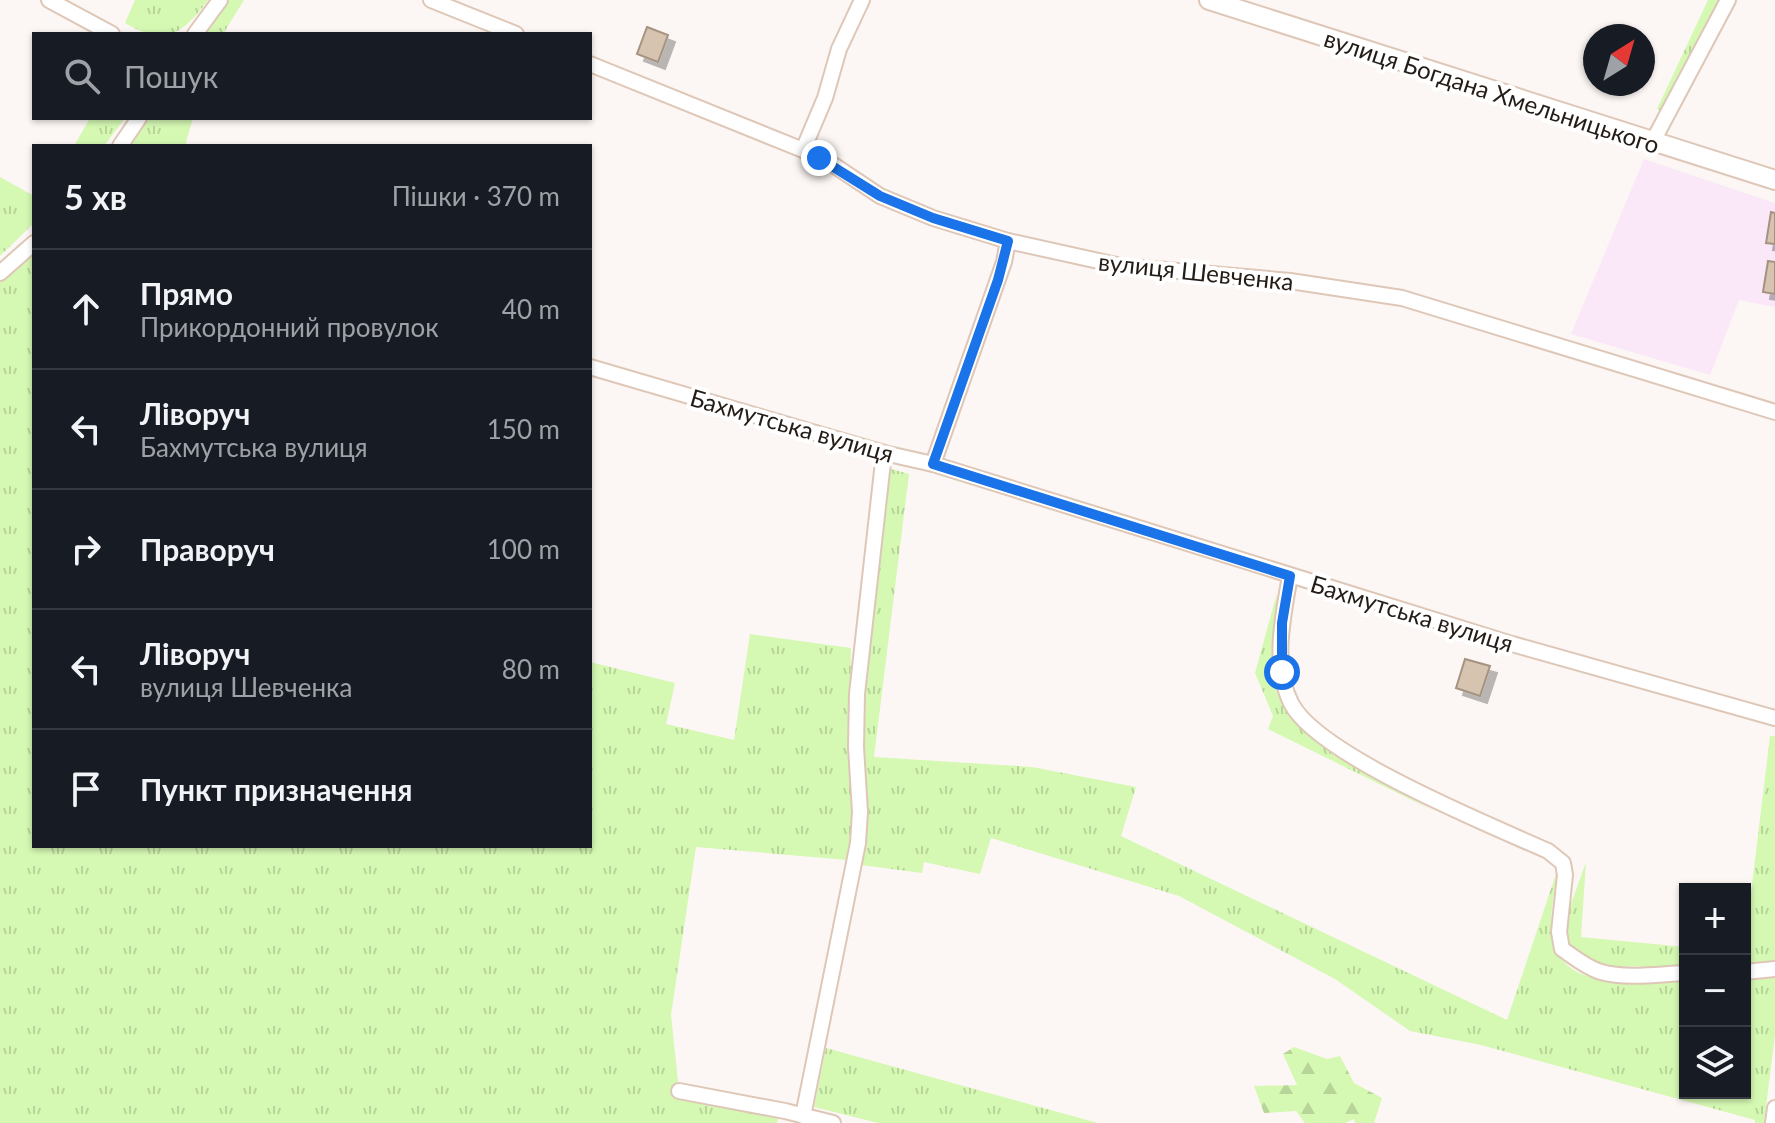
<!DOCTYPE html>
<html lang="uk">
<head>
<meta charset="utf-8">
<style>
	:root { --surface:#171b24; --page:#20242c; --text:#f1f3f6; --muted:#9ea1a6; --line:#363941 }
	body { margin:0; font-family:Lato,sans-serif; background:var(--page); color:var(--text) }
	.controls { position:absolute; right:24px; bottom:24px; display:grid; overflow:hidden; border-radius:0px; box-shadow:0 2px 6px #0004 }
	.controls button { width:72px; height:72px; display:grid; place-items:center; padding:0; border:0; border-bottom:2px solid var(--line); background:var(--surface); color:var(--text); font:40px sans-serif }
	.compass { position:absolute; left:1583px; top:24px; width:72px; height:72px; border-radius:50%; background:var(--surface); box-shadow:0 2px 6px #0004; rotate:37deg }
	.stop { position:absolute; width:24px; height:24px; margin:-18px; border:6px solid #1a73e8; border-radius:50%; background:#fff }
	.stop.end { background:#1a73e8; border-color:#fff; box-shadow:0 2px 8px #0008 }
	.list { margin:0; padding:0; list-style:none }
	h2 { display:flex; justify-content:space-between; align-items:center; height:104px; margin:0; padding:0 32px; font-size:34px }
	h2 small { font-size:26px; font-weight:400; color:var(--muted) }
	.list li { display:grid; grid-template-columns:52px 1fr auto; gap:24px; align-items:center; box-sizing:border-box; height:120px; padding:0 32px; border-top:2px solid var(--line) }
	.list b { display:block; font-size:30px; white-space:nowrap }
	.list p { margin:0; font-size:26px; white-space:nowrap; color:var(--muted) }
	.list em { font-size:26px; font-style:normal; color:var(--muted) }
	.icon { flex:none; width:44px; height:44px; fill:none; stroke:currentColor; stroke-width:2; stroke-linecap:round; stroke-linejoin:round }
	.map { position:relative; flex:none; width:1775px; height:1123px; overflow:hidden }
	.search { position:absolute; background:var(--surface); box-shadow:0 2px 6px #0004; left:32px; top:32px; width:560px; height:88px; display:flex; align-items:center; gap:20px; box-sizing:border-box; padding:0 28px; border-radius:0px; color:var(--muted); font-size:30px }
	.panel { position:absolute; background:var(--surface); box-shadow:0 2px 6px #0004; left:32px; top:144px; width:560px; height:704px; border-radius:0px }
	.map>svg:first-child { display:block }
	.education { fill:#fae8f9 }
	.grass { fill:url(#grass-tufts) }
	.forest { fill:url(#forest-firs) }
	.building { fill:#d6c4b0; stroke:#a49380; stroke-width:2; filter:url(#shadow) }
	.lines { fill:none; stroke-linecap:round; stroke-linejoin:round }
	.minor-casing { stroke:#dec7b7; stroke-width:18 }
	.tertiary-casing { stroke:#dec7b7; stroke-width:22 }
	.minor { stroke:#fff; stroke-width:14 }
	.tertiary { stroke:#fff; stroke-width:18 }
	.route { stroke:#1a73e8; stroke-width:10 }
	.labels { text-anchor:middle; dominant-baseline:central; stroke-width:8; stroke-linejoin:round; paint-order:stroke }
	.street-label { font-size:24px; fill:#241c16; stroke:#fff }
</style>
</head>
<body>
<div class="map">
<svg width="1775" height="1123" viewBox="0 0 1775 1123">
	<defs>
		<pattern id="grass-tufts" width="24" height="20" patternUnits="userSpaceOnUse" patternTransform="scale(2)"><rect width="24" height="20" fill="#d5f8b3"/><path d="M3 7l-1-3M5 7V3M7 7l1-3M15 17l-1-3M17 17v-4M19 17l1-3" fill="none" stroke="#b7d499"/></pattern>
		<pattern id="forest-firs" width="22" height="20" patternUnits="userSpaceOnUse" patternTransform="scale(2)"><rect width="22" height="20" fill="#d5f8b3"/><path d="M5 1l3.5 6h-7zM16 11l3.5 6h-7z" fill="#b7d499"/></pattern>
		<filter id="shadow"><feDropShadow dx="7" dy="7" stdDeviation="0" flood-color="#0004"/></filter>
	</defs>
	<rect width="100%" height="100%" fill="#fcf7f4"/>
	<polygon class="education" points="1644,159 1775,203 1775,307 1739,300 1710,375 1571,334"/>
	<g class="grass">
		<path d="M135,0H208C183,34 165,47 125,23Z"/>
		<polygon points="229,0 244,0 223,34 205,34"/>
		<polygon points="1708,0 1720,0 1708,28 1661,111 1657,109"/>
		<polygon points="90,118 125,118 104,146 74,146"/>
		<polygon points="146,118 193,118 185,146 127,146"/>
		<polygon points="0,177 34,196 34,223 0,256"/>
		<polygon points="34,250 34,846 590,846 590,662 675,683 666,724 734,740 750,634 851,648 850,749 855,806 848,860 696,847 671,1015 679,1091 779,1115 777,1123 0,1123 0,280"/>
		<path d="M888,468L909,474L874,757L1032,767L1136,787L1121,836L1507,1020L1557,871C1555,890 1548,924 1552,940C1566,994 1643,982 1685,979V1093H1745V975L1775,973V1035L1764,1123H1755V1120L1481,1045L1410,1031L1335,979L1179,896L991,838L980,874L924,862L922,873L861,865L865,819L862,727Z"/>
		<path d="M1277,593C1276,616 1270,665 1275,686C1288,742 1389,785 1436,812L1268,729L1273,716L1255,673Z"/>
		<polygon points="1770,736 1775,736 1775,960 1745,967 1745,942"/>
		<polygon points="1586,862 1581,937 1685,947 1685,967 1598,966 1569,944 1566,931 1571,904"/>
		<polygon points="826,1048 1098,1123 878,1123 814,1107"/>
	</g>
	<polygon class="forest" points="1294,1047 1327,1059 1340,1056 1354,1083 1382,1098 1374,1123 1355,1123 1354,1119 1345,1123 1305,1123 1296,1111 1264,1113 1254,1086 1297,1085 1283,1054"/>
	<g class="building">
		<polygon points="647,27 668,35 658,62 637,54"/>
		<polygon points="1771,212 1775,213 1775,244 1766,243"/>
		<polygon points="1768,261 1775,262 1775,294 1763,292"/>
		<polygon points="1465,659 1490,666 1480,696 1456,688"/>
	</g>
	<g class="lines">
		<g class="minor-casing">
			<g id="minor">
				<polyline points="49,0 112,34"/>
				<polyline points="431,0 516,34"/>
				<polyline points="195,34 220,0"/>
				<polyline points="590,64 803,150 835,166 880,196 933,218 1008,241 1121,266 1290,281 1402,298 1775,412"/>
				<polyline points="1652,143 1728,0"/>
				<polyline points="120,146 139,118"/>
				<polyline points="803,150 825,98 839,49 862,0"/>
				<polyline points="0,273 34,243"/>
				<polyline points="590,367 884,453 933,464 1512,644 1775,718"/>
				<polyline points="933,464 1004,262 1008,241"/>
				<path d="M1290,576C1283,616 1272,665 1291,703C1317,755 1490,825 1548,851L1563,863L1565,875L1559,932L1562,949C1574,957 1587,968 1601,972C1627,979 1659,974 1685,973"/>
				<polyline points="1745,972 1775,969"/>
				<polyline points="679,1091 785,1111 833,1123"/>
				<polyline points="803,1116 858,843 860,812 856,747 857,694 884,453"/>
				<polyline points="1773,1123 1775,1108"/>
			</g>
		</g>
		<g class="tertiary-casing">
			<polyline id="tertiary" points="1209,0 1775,180"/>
		</g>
		<use href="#minor" class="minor"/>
		<use href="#tertiary" class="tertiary"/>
	</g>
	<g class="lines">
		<polyline class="route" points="819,158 880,196 933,218 1008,241 998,280 933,464 1290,576 1282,623 1282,672"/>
	</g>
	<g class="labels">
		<g class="street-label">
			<text transform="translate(1492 91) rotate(18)">вулиця Богдана Хмельницького</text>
			<text transform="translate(1196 271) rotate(6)">вулиця Шевченка</text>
			<text transform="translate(792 425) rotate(16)">Бахмутська вулиця</text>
			<text transform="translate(1412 613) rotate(17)">Бахмутська вулиця</text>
		</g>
	</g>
</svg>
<div class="controls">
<button>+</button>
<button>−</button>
<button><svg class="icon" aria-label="layers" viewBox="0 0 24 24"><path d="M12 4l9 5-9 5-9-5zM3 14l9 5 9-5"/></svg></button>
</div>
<svg class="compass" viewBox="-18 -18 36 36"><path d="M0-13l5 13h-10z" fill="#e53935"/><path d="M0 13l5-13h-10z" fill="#9ea1a6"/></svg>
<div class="stop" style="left:1282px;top:672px"></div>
<div class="stop end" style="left:819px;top:158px"></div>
<div class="search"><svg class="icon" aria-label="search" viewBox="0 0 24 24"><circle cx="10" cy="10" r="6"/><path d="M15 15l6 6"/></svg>Пошук</div>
<section class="panel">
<h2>5 хв<small>Пішки · 370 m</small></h2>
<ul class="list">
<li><svg class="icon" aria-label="ahead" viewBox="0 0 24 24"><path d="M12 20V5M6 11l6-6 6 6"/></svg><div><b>Прямо</b><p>Прикордонний провулок</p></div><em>40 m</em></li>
<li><svg class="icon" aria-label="left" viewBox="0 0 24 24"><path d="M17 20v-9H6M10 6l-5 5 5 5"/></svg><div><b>Ліворуч</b><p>Бахмутська вулиця</p></div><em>150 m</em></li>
<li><svg class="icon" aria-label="right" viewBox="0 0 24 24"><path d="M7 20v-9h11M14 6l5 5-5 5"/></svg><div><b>Праворуч</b></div><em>100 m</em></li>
<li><svg class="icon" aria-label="left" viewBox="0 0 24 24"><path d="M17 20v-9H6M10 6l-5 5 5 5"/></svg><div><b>Ліворуч</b><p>вулиця Шевченка</p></div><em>80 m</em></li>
<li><svg class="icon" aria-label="arrive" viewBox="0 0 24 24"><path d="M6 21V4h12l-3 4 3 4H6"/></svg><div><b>Пункт призначення</b></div></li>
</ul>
</section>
</div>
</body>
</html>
